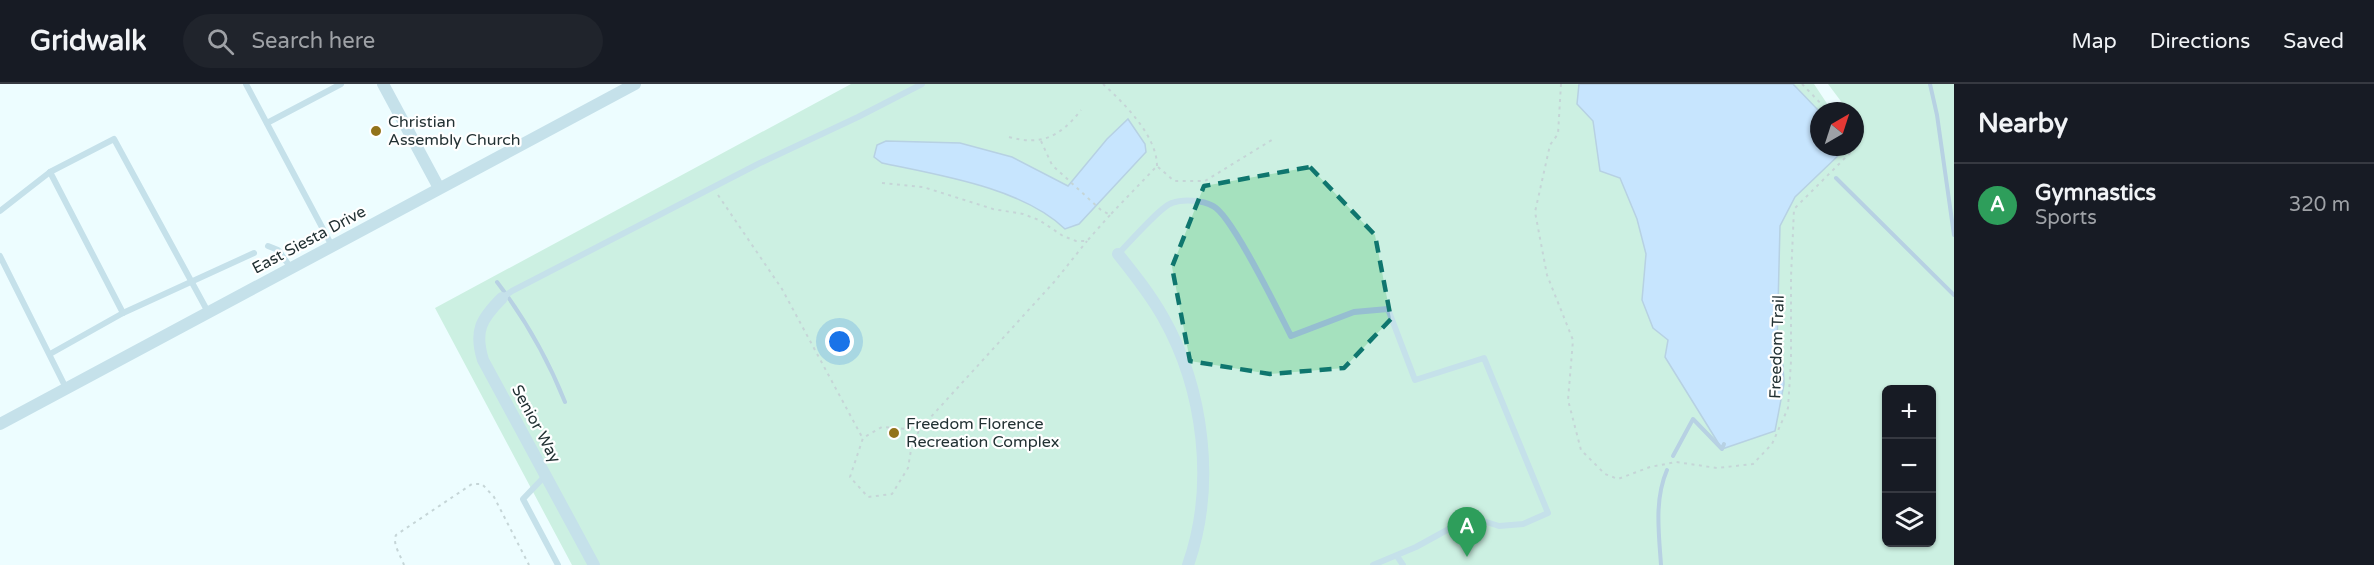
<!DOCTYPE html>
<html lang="en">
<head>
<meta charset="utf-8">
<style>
	:root { --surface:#171b24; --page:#20242c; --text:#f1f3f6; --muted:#9ea1a6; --line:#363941; --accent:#92731a }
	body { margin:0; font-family:"Varela Round",sans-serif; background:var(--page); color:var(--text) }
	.controls { position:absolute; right:18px; bottom:18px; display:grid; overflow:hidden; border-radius:9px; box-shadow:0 2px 4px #0004 }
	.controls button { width:54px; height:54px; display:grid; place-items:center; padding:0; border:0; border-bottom:2px solid var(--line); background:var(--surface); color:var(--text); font:30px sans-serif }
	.compass { position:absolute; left:1810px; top:18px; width:54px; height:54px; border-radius:50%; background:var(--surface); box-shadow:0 2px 4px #0004; rotate:39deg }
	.you { position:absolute; left:840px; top:258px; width:21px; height:21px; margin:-15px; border:4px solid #fff; border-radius:50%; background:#1a73e8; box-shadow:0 0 0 9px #1a73e833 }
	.badge { display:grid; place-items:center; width:39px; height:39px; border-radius:50%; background:var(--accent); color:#fff; font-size:20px; font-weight:700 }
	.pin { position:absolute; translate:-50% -50px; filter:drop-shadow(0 2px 3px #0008) }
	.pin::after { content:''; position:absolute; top:32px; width:21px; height:18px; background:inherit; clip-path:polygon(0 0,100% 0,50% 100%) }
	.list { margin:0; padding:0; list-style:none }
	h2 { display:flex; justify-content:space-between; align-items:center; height:78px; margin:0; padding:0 24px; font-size:26px }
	h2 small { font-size:20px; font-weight:400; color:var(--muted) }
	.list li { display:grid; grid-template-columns:39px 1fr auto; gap:18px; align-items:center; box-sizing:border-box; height:84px; padding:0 24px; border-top:2px solid var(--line) }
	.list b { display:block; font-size:22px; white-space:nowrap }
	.list p { margin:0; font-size:20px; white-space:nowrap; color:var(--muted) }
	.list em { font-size:20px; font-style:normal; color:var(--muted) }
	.icon { flex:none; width:33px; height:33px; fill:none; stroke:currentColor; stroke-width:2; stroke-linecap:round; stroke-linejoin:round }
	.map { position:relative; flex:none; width:1954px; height:481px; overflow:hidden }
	header { display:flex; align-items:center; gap:36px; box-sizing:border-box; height:84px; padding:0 30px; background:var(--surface); border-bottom:2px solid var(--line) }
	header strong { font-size:28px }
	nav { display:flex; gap:33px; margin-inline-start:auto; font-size:21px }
	.search { width:420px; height:54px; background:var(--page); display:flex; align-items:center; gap:15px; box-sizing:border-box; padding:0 21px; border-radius:33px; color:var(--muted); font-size:22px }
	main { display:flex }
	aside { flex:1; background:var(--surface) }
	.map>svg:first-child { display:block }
	.green { fill:#a5e1be; fill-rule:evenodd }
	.water { fill:#99c8fd; stroke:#759bc0; stroke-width:1.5 }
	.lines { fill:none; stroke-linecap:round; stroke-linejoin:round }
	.stream { stroke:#759bc0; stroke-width:4 }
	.path { stroke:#96a5a7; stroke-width:2; stroke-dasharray:3 4.5; stroke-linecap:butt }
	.lane { stroke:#96bed1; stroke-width:6 }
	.street { stroke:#96bed1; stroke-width:12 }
	.marked { fill:none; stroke:#0f766e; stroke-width:4.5; stroke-dasharray:12 8; stroke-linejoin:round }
	.poi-dot { fill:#92731a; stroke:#fff; stroke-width:2 }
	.labels { text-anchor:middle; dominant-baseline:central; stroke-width:4.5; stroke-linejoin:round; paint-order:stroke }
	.poi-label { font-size:16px; fill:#223133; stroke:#fff; text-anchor:start }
	.street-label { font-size:16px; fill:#223133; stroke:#fff }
</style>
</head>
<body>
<header>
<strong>Gridwalk</strong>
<div class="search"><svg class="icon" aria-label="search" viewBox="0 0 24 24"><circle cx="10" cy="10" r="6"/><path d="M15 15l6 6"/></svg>Search here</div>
<nav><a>Map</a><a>Directions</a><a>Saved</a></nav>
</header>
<main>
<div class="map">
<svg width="1954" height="481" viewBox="0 0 1954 481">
	<rect width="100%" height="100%" fill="#edfdff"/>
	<path class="green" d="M851,0H1814L1832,27H1819V63H1855V27H1843V20L1828,0H1954V481H572L435,224ZM1886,306H1932V458H1886Z"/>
	<g class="water">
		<polygon points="1579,0 1793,0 1819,27 1819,63 1838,63 1842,68 1795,113 1780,142 1777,262 1783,282 1784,300 1775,347 1722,365 1665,273 1668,256 1653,244 1642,216 1646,170 1637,135 1620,94 1600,87 1593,37 1577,20"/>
		<path d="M1128,35L1145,60L1146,68L1079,140L1065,145C1023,104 939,91 882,79L874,73L877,61L886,57L960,59L1012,73L1068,102L1107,55Z"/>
	</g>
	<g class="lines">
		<g class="stream">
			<polyline points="1930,0 1937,31 1954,151"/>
			<polyline points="1836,94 1954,211"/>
			<path d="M497,198C526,236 547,273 565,318"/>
			<polyline points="1673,372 1693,335 1722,365 1724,360"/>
			<path d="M1661,481C1659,450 1654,416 1667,386"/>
		</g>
		<g class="path">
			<path d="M1103,0C1124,19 1157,52 1157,82"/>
			<polyline points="1561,0 1558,50 1550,61 1535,128 1547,191 1573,256 1568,316 1581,366 1605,390 1618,395 1650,383 1676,378 1717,384 1753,380 1772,360 1788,324 1791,277 1791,193 1794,125 1850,69 1847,63"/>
			<polyline points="1802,0 1828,27"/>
			<path d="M1009,53C1041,62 1060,53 1081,26"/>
			<polyline points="1041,57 1052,81 1101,126 1110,131 1157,82 1174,97 1205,97 1275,54"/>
			<polyline points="882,99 923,103 993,125 1023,130 1039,136 1063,152 1076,157 1087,157 1110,131"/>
			<polyline points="718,111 782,205 862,353"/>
			<polyline points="919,346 882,343 863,354 850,393 868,413 892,410 908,384 911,366 919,346 1055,197 1087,157"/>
			<path d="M404,481C401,472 392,460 396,451L472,400H482L494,413L529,481"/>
		</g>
		<g class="lane">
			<polyline points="246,0 332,162"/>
			<polyline points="267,39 341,0"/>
			<polyline points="50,88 123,229"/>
			<polyline points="0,127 50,88 114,55 208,228"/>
			<polyline points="268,162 278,166 291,184"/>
			<path d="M1118,170C1128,160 1161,122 1172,119C1183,115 1202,116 1213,122C1232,131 1279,229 1291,252L1354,228L1388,225L1415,296L1484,274L1548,429L1523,440L1499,442L1480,436L1458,440L1416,463L1373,481"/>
			<polyline points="0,172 66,304"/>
			<polyline points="502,214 512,207 758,80 858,33 922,0"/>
			<polyline points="50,270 123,229 254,169"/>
			<polyline points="545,392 523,415 558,481"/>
			<polyline points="1397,472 1403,481"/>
		</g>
		<g class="street">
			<polyline points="383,0 439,104"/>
			<path d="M1118,170C1134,190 1150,210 1163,233C1204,305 1216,402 1188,481"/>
			<path d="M502,214C481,235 474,247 483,276L594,481"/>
			<polyline points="0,340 635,0"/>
		</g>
	</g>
	<path d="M0 0H1954V481H0ZM1310,83L1375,151L1391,235L1344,284L1270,290L1190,277L1172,183L1204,102Z" fill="#edfdff" fill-opacity=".55" fill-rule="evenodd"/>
	<path class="marked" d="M1310,83L1375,151L1391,235L1344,284L1270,290L1190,277L1172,183L1204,102Z"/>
	<g class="poi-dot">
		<circle cx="376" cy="47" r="6"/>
		<circle cx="894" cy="349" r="6"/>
	</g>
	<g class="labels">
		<g class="poi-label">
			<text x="388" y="38">Christian<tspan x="388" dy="18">Assembly Church</tspan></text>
			<text x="906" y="340">Freedom Florence<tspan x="906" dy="18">Recreation Complex</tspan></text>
		</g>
		<g class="street-label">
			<text transform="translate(309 156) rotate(-28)">East Siesta Drive</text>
			<text transform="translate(1777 263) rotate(-88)">Freedom Trail</text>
			<text transform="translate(536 340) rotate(62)">Senior Way</text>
		</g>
	</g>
</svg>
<div class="controls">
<button>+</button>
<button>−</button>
<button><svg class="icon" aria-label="layers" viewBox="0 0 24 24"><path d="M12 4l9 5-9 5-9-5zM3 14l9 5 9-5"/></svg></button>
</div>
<svg class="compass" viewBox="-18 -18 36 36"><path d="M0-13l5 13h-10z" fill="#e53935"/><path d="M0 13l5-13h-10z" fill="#9ea1a6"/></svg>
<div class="you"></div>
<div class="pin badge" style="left:1467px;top:473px;background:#2e9e5b">A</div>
</div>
<aside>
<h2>Nearby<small></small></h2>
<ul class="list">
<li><span class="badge" style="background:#2e9e5b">A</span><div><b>Gymnastics</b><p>Sports</p></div><em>320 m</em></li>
</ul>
</aside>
</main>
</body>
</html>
